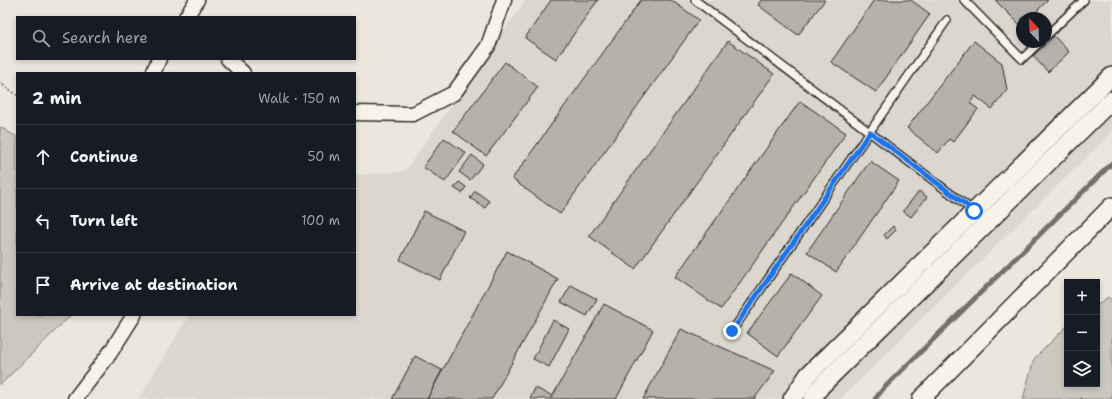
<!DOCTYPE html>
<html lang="en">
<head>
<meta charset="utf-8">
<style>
	:root { --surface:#171b24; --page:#242831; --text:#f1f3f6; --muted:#9ea1a6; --line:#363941 }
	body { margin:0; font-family:"Shantell Sans",sans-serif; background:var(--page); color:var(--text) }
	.controls { position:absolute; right:12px; bottom:12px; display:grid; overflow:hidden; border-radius:0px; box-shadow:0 2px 6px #0003 }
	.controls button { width:36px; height:36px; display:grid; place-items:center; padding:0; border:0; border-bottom:1px solid var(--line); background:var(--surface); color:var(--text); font:20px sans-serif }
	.compass { position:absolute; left:1016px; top:12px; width:36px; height:36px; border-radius:50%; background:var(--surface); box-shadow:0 2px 6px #0003; rotate:337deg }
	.stop { position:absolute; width:12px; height:12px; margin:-9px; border:3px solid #1a73e8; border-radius:50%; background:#fff }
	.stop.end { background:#1a73e8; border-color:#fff; box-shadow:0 1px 4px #0008 }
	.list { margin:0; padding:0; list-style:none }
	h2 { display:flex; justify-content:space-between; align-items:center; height:52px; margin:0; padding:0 16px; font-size:17px }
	h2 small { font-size:13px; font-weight:400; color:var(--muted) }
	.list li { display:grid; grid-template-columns:26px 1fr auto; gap:12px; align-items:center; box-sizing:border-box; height:64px; padding:0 16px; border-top:1px solid var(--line) }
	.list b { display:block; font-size:15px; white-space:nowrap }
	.list em { font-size:13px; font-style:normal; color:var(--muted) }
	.icon { flex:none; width:22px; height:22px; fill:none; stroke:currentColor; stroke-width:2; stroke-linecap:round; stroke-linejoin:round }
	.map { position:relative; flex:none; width:1112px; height:399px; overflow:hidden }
	.search { position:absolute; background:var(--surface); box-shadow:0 2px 6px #0003; left:16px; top:16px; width:340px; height:44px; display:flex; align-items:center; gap:10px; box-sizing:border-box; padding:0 14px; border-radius:0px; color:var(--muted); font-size:15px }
	.panel { position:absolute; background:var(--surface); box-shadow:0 2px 6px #0003; left:16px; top:72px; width:340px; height:244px; border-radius:0px }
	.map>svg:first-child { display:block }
	.built { fill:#dbd7ce; fill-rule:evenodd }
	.green { fill:#cbc8bf; stroke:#7b7a75 }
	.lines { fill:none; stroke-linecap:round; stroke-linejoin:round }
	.stream { stroke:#72716c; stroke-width:5 }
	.building { fill:#b5b2ab; stroke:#2b2b2b }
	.service-casing { stroke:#2b2b2b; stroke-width:10 }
	.minor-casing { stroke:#2b2b2b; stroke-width:17 }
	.tertiary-casing { stroke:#2b2b2b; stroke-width:20 }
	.path { stroke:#2b2b2b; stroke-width:2.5; stroke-dasharray:1 3; stroke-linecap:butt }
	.service { stroke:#f7f3e8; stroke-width:7 }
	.minor { stroke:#f7f3e8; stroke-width:14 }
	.tertiary { stroke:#f7f3e8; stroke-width:17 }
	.route { stroke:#1a73e8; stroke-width:5 }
</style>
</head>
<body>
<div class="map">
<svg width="1112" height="399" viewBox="0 0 1112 399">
	<rect width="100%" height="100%" fill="#ebe7dd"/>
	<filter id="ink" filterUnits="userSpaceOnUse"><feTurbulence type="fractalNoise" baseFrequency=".025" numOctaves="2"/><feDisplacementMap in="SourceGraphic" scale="8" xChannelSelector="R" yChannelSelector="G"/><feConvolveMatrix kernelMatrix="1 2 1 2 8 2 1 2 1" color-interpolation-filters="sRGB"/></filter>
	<g filter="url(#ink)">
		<path class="built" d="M526,0H1112V132L840,399H139L189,315H355V175L405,171ZM1022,18H1046V42H1022Z"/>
		<g class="green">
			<polygon points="0,127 17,137 17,315 71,315 0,385"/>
			<polygon points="1108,297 1112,300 1112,399 1023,399 1034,359 1067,326 1067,384 1097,384 1097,305"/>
		</g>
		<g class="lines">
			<polyline class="stream" points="875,399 883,389 1112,163"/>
		</g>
		<g class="building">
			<polygon points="551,0 598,0 556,59 525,38"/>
			<polygon points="641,0 671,0 699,20 560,214 512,179"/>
			<polygon points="761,0 825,0 798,35 758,5"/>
			<polygon points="874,0 911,0 930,14 876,92 831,62"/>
			<polygon points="995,0 1048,0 1030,18 1022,18 1021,26"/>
			<polygon points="1054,36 1069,52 1048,72 1033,56"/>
			<polygon points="728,41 774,74 635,269 589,236"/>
			<polygon points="974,41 1002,63 1007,90 992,109 975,96 970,103 978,109 953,142 949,139 938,153 907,128"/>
			<polygon points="505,62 538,87 486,156 453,131"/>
			<polygon points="800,101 846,133 721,309 675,277"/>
			<polygon points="444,138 466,153 445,182 423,167"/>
			<polygon points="472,155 483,164 470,180 459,172"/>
			<polygon points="870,161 899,181 836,272 807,252"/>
			<polygon points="459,182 466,187 462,193 454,188"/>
			<polygon points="475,191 489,201 485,208 470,198"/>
			<polygon points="919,191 927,197 911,217 903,211"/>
			<polygon points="424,211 464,231 440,280 400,260"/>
			<polygon points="893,226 896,230 887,239 884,235"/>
			<polygon points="507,251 558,279 492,399 427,399"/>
			<polygon points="792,273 822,296 778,356 747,333"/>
			<polygon points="571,285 597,299 587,316 561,302"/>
			<polygon points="604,304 653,330 616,399 551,399"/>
			<polygon points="553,320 569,329 549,367 533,359"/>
			<polygon points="681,329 775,371 754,399 643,399"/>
			<polygon points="415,356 442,370 427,399 392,399"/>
			<polygon points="535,388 553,396 551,399 530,399"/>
		</g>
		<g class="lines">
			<g class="service-casing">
				<g id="service">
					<polyline points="695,0 975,212"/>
					<polyline points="964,0 1022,59 1040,42"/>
					<polyline points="1046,36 1084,0"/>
					<polyline points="732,331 947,20"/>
				</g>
			</g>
			<g class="minor-casing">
				<g id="minor">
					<polyline points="186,17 197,0"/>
					<polyline points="228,59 243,73"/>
					<polyline points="153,73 159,59"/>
					<polyline points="355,113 413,114 454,93 488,46 504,0"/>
					<polyline points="75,399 110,353 134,315"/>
				</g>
			</g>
			<g class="tertiary-casing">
				<g id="tertiary">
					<polyline points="792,399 808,375 1112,76"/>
					<polyline points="812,399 821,386 1112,100"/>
					<polyline points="921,399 1112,206"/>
				</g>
			</g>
			<g class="path">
				<polyline points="0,83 17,95"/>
				<polyline points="1081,399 1082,399"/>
			</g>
			<use href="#service" class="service"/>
			<use href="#minor" class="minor"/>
			<use href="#tertiary" class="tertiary"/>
		</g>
	</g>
	<g class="lines" filter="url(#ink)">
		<polyline class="route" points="732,331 870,132 974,211"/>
	</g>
</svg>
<div class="controls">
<button>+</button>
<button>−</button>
<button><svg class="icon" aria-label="layers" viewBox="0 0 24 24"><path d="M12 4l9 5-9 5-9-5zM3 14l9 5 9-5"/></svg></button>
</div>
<svg class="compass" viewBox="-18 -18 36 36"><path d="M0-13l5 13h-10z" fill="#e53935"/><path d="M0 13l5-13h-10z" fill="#9ea1a6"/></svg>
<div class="stop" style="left:974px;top:211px"></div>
<div class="stop end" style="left:732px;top:331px"></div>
<div class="search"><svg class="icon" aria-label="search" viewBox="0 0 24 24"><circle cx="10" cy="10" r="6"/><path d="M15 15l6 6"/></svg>Search here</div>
<section class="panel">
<h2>2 min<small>Walk · 150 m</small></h2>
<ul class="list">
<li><svg class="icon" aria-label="ahead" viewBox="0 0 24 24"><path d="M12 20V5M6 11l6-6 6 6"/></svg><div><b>Continue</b></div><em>50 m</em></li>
<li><svg class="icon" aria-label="left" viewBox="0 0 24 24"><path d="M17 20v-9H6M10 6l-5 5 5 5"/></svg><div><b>Turn left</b></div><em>100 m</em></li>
<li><svg class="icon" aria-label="arrive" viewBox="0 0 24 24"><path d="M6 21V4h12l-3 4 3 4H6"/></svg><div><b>Arrive at destination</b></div></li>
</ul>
</section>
</div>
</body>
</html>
